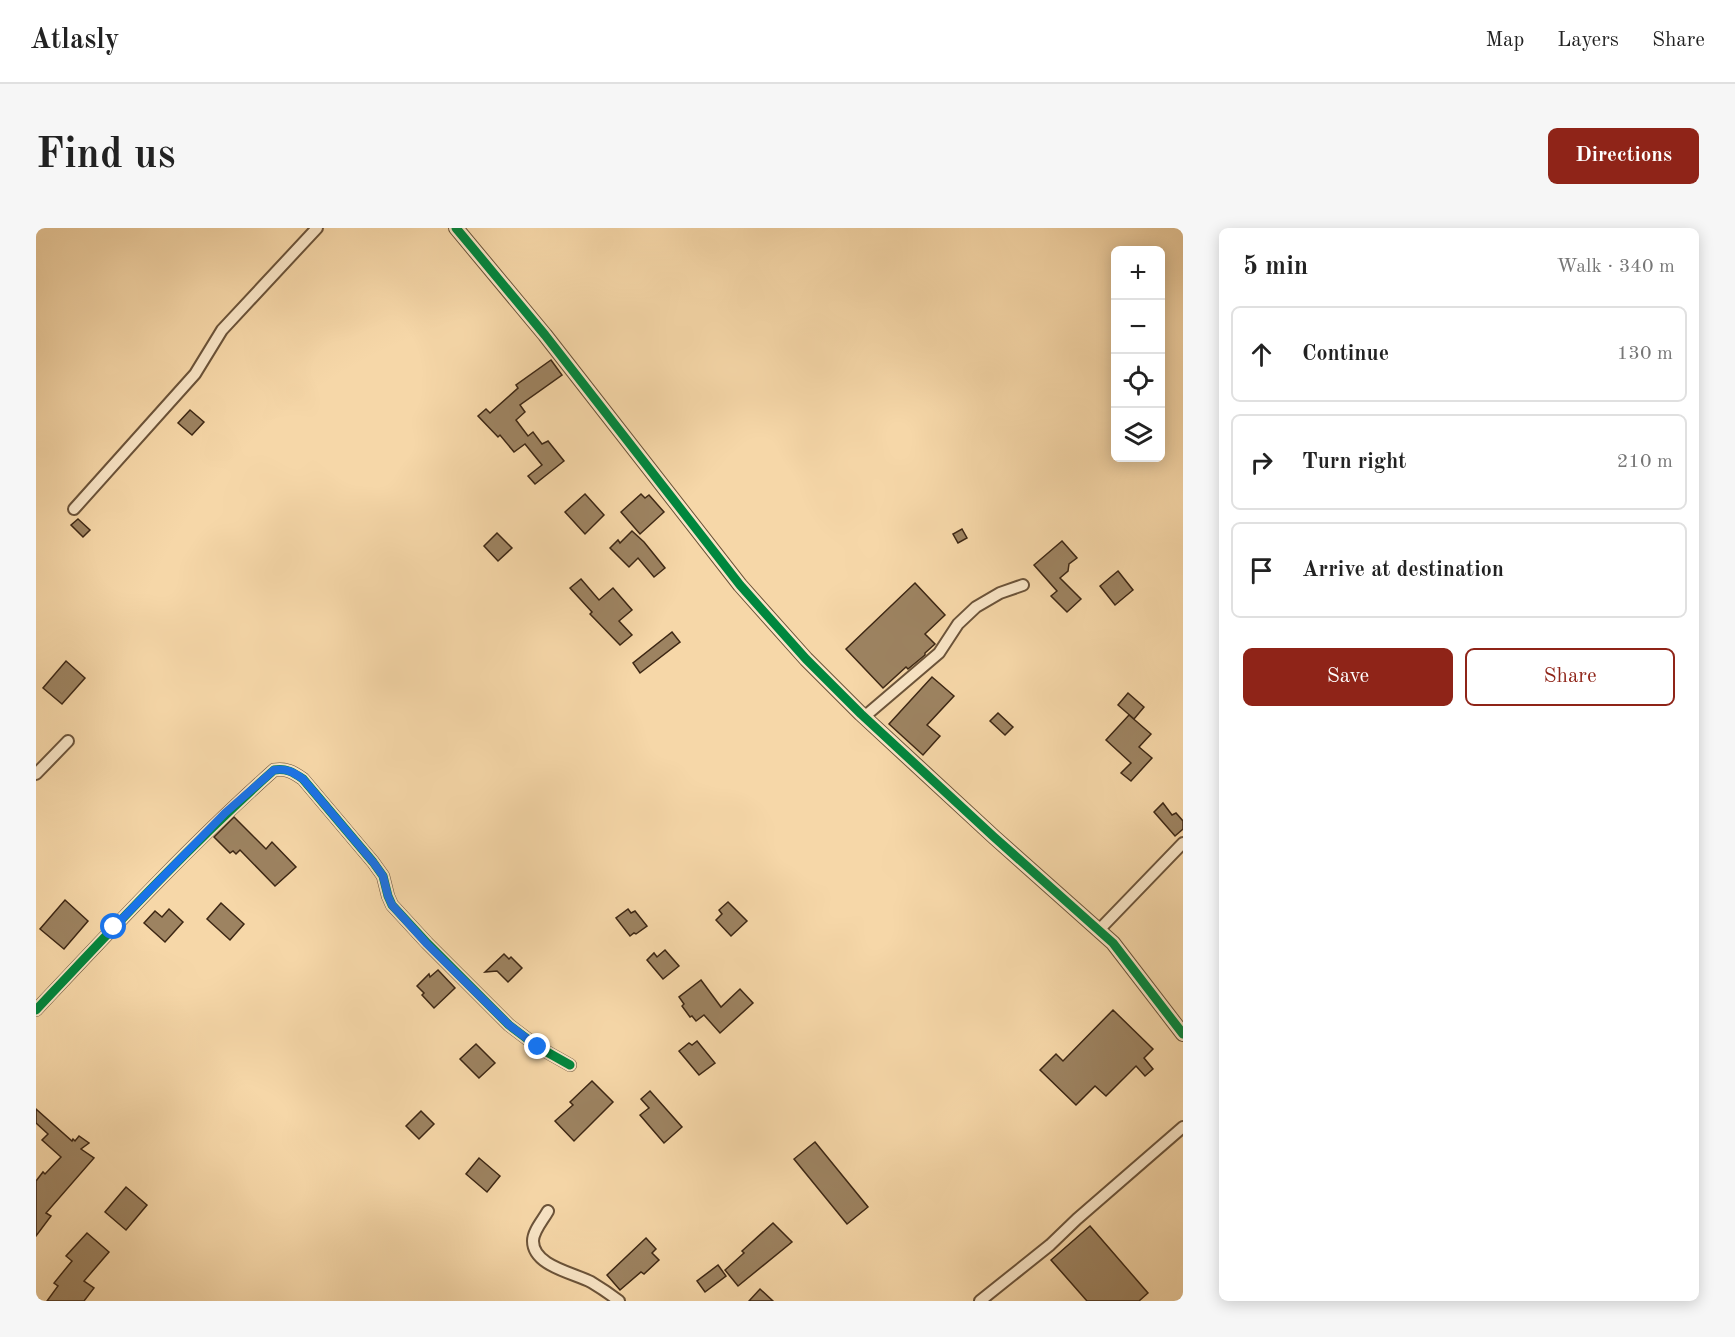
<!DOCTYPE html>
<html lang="en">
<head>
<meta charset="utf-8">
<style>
	:root { --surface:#fff; --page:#f6f6f6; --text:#222; --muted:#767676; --line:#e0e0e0; --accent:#8f2418 }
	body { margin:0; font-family:"Old Standard TT",serif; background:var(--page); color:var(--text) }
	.controls { position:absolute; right:18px; top:18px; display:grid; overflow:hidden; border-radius:9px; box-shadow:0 3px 15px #0003 }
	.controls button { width:54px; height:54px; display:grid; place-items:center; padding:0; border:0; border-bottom:2px solid var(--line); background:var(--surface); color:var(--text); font:30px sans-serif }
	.stop { position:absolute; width:18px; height:18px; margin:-14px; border:4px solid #1a73e8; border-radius:50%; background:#fff }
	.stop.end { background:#1a73e8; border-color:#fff; box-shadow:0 2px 6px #0008 }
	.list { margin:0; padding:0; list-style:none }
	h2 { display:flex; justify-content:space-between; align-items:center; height:78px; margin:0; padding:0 24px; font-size:26px }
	h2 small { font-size:20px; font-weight:400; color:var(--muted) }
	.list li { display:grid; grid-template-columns:39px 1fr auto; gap:18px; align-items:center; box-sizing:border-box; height:96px; margin:0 12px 12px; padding:0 12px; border:2px solid var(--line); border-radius:9px }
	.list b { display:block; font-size:22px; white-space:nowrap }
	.list em { font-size:20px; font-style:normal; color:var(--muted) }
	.actions { display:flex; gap:12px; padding:18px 24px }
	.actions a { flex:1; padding:14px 0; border:2px solid var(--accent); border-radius:9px; text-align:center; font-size:21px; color:var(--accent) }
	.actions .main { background:var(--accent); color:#fff }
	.icon { flex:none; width:33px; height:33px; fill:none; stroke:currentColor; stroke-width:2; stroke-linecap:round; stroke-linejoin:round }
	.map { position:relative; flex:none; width:1147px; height:1073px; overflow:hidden; border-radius:9px }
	header { display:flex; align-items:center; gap:36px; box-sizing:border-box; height:84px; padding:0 30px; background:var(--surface); border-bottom:2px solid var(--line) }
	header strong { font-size:28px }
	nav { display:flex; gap:33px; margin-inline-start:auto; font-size:21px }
	.intro { display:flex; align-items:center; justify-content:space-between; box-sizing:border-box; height:144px; padding:0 36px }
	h1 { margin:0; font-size:42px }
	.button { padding:15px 27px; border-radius:9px; background:var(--accent); color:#fff; font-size:21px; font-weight:700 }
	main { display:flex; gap:36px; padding:0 36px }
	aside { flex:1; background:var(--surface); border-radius:9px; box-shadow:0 3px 15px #0003 }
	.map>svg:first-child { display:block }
	.building { fill:#9d8361; stroke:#3d2714; stroke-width:1.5 }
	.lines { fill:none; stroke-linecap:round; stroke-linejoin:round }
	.minor-casing { stroke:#6b5339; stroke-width:14 }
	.tertiary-casing { stroke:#6b5339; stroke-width:16 }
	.minor { stroke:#f9e5c6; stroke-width:10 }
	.tertiary { stroke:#f9e5c6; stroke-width:14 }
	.cycleway-casing { stroke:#f9e5c6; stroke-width:13 }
	.cycleway { stroke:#00873e; stroke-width:9 }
	.route { stroke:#1a73e8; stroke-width:8 }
</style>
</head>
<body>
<header>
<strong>Atlasly</strong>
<nav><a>Map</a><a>Layers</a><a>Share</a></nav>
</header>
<div class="intro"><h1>Find us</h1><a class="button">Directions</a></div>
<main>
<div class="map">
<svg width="1147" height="1073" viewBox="0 0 1147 1073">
	<rect width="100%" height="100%" fill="#f6d7a8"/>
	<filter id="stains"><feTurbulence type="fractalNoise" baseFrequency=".00333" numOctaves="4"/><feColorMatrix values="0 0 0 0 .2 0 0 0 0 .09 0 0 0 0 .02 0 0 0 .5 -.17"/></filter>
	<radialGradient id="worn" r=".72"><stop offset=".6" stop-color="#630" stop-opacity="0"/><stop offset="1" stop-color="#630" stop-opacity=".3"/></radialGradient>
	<g class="building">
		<polygon points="515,132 526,147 484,177 489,184 480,192 492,208 497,204 506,216 512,213 528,233 499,256 492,248 506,237 489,216 478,224 464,207 462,209 442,188 450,181 454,185 482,160 480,157"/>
		<polygon points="154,182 168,194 156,207 142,195"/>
		<polygon points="549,266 568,287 549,306 529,284"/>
		<polygon points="605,266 609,270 613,267 628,284 604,306 585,284"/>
		<polygon points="42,291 54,302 47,309 35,297"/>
		<polygon points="926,301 931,310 922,315 917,306"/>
		<polygon points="596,303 608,314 629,340 618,349 602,330 593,339 574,320 582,312 584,315"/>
		<polygon points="461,305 476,320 462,333 448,318"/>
		<polygon points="1026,313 1041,330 1033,336 1032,343 1024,350 1045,371 1031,384 1015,368 1021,363 998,337"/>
		<polygon points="1082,343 1097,362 1079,377 1064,358"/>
		<polygon points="545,351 563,372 577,360 596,382 583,393 596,407 584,417 554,386 556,384 534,360"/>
		<polygon points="879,355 909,387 889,406 899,416 889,425 889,427 872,441 870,439 847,460 810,421"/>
		<polygon points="636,404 644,414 604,445 597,435"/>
		<polygon points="30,433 49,450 26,476 7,460"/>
		<polygon points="896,449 918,468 891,497 904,508 887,527 853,496"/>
		<polygon points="1092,465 1108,479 1098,491 1082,477"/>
		<polygon points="962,485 977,499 969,507 954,493"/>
		<polygon points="1093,487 1115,506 1103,519 1116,530 1095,553 1085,545 1095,535 1070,512"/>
		<polygon points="1127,575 1136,587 1140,585 1147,593 1147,601 1139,608 1118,584"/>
		<polygon points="198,589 230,621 236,614 260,639 239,658 204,622 200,626 197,623 194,625 178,609"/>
		<polygon points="29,672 52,693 28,721 4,701"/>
		<polygon points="692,674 711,693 695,708 680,692 686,686 683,682"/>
		<polygon points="185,675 208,696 194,712 171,691"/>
		<polygon points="133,681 147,694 129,714 108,695 119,683 126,689"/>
		<polygon points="592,681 595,685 599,683 611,698 600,706 598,705 594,708 580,690"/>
		<polygon points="629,722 643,738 627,751 611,732 618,725 621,729"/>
		<polygon points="468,726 473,731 475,729 486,740 472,754 461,743 449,744"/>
		<polygon points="402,742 419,760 398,780 386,767 388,765 381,758 393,746 394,749"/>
		<polygon points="665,752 685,779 704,761 717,775 684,805 668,787 660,793 656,788 654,789 646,778 648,776 643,769"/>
		<polygon points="1077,782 1117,821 1108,830 1117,841 1109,848 1100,838 1070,868 1059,858 1040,877 1004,842 1020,826 1027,833"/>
		<polygon points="661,813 679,835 663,847 643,823 653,815 656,817"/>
		<polygon points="440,816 459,835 443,850 424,831"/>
		<polygon points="556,853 577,874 538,913 519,893 537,877 534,874"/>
		<polygon points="614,863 646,899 628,915 604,887 613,880 605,871"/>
		<polygon points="0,881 36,913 37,911 39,913 43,908 53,915 45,921 58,930 10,985 15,988 0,1008 0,953 7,944 9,946 25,929 6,912 12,906 0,895"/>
		<polygon points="385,883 398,896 383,911 370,898"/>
		<polygon points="779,914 832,979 811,996 758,931"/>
		<polygon points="443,930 464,948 451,964 430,946"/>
		<polygon points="90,959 111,977 90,1002 69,984"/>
		<polygon points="737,995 756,1014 702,1058 689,1042 708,1025 706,1023"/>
		<polygon points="1054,998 1112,1065 1103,1073 1051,1073 1015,1032"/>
		<polygon points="51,1005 73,1024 48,1053 58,1060 48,1073 11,1073 22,1058 18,1055 36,1033 30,1028"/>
		<polygon points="610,1010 620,1021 616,1025 623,1032 608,1046 605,1044 584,1062 571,1047"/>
		<polygon points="682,1037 690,1048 669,1064 661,1053"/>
		<polygon points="724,1061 737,1073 713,1073"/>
	</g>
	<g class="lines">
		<g class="minor-casing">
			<g id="minor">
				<polyline points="38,281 159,146 186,102 281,0"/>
				<polyline points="828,489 903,425 922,396 940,379 964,365 987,357"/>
				<polyline points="0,546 32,513"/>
				<polyline points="1063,702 1147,615"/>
				<path d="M0,782C77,700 154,617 238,542C250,540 257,544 267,551L337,634L347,648L352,668L356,677L391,715L473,797L502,819L534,837"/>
				<path d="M512,983C507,992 497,1003 497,1013C497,1038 538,1045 555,1054C565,1060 574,1066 583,1073"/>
				<polyline points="944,1073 1014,1017 1041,991 1147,899"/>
			</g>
		</g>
		<g class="tertiary-casing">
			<polyline id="tertiary" points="420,0 509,107 704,357 770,431 825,486 958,609 1077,715 1147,806"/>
		</g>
		<use href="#minor" class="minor"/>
		<use href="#tertiary" class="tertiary"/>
		<g class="cycleway-casing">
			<g id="cycleway">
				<polyline points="420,0 509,107 704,357 770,431 825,486 958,609 1077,715 1147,806"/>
				<path d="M0,782C77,700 154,617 238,542C250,540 257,544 267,551L337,634L347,648L352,668L356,677L391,715L473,797L502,819L534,837"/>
			</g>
		</g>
		<use href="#cycleway" class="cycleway"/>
	</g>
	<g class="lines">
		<path class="route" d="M78,699L189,585L238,542C250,540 257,544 267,551L337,634L347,648L352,668L356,677L391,716L473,797L502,819"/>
	</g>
	<rect width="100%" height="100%" filter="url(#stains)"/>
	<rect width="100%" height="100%" fill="url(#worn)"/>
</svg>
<div class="controls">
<button>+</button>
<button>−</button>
<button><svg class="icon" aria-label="locate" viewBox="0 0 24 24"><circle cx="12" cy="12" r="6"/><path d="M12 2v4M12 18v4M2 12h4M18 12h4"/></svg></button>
<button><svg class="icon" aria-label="layers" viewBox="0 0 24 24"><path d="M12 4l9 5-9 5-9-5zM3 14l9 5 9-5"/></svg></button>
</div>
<div class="stop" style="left:78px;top:699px"></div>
<div class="stop end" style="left:502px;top:819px"></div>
</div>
<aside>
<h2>5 min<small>Walk · 340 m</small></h2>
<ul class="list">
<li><svg class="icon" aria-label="ahead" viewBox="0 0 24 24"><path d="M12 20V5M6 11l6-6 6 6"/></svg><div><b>Continue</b></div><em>130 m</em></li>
<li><svg class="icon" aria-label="right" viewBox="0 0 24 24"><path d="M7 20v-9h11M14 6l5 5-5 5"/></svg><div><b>Turn right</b></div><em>210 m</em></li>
<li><svg class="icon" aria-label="arrive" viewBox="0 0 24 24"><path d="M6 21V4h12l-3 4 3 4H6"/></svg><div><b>Arrive at destination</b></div></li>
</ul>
<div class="actions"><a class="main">Save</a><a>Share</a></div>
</aside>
</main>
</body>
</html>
